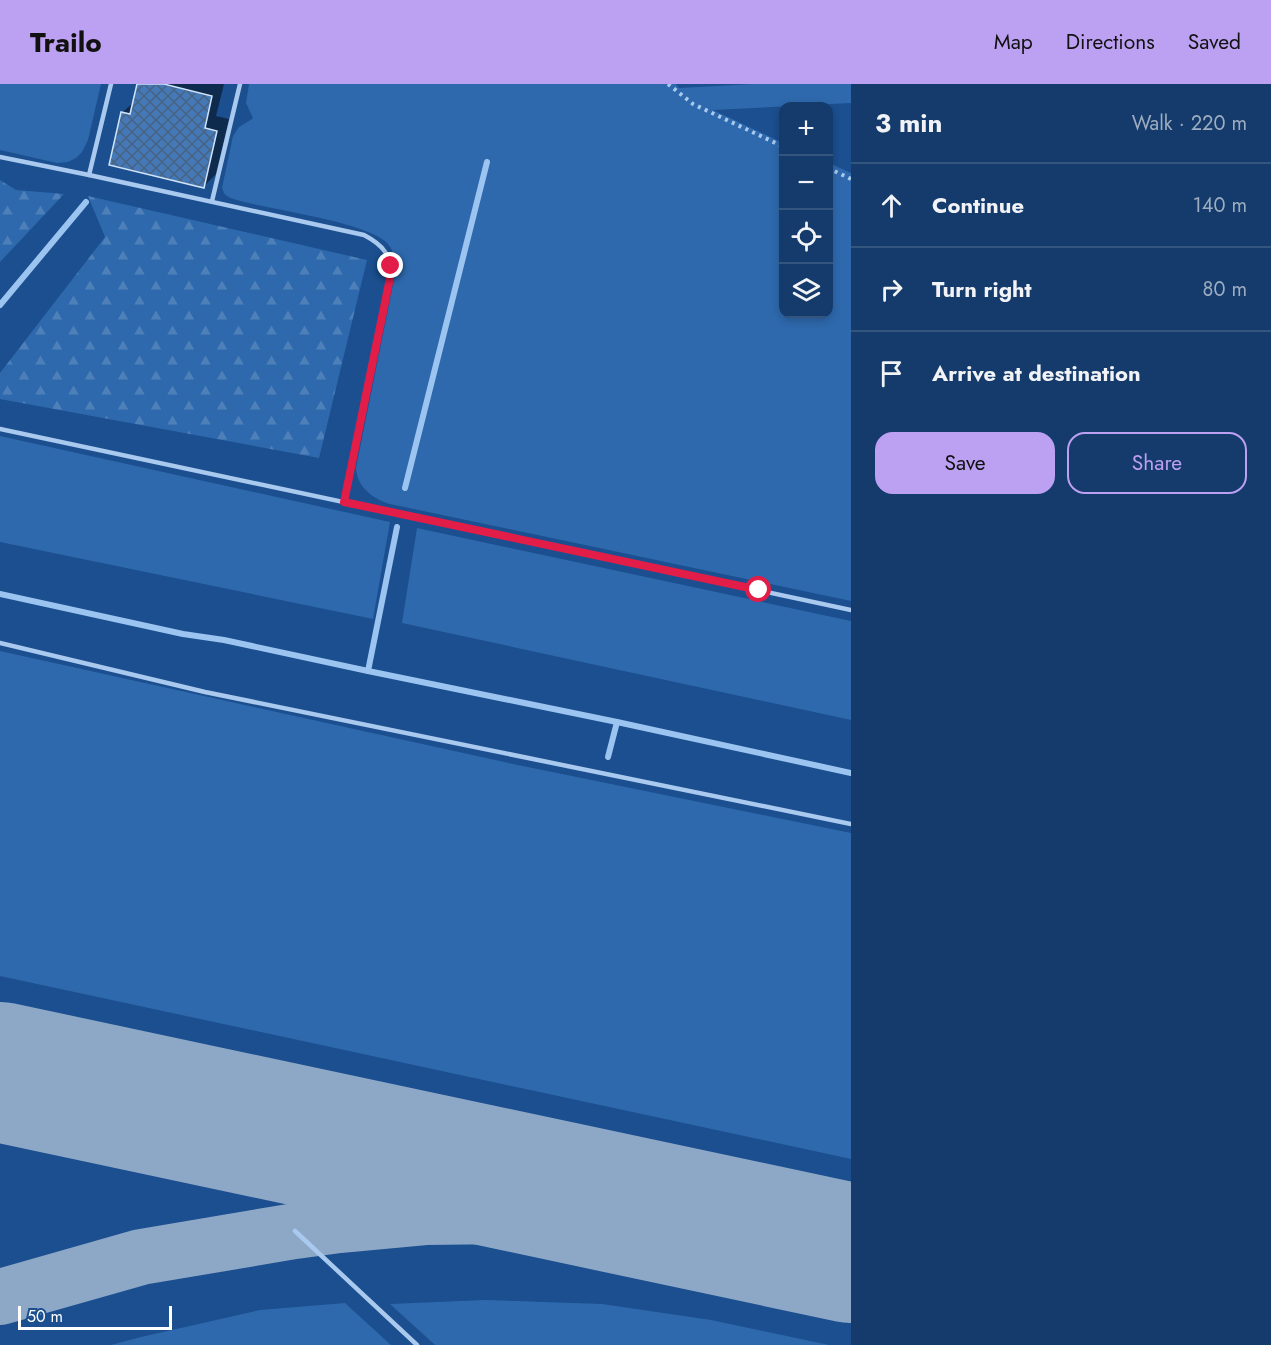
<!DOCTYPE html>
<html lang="en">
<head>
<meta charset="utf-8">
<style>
	:root { --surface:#143b6b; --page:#1d4271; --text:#f1f3f6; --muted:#9dadc1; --line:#33557e; --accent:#bca0f2 }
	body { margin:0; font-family:Jost,sans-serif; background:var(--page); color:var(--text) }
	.controls { position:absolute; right:18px; top:18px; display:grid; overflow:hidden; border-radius:12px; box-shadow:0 3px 9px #0003 }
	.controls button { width:54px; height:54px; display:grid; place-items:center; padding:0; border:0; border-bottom:2px solid var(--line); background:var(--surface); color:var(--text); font:30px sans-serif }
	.scale { position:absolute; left:18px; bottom:15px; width:154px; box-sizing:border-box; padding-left:6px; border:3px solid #fff; border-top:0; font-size:16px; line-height:21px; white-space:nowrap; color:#fff; -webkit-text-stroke:4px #1b4f8f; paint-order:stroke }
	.stop { position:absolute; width:18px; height:18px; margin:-14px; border:4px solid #e11d48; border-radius:50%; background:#fff }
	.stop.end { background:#e11d48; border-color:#fff; box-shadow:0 2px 6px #0008 }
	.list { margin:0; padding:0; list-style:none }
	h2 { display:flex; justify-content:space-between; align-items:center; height:78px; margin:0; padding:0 24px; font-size:26px }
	h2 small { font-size:20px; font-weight:400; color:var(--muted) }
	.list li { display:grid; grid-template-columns:39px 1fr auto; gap:18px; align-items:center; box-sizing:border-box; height:84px; padding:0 24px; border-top:2px solid var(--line) }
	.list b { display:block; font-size:22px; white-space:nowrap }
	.list em { font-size:20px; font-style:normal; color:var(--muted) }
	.actions { display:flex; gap:12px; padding:18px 24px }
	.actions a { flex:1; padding:14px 0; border:2px solid var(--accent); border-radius:18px; text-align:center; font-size:21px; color:var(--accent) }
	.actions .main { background:var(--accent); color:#111 }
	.icon { flex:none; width:33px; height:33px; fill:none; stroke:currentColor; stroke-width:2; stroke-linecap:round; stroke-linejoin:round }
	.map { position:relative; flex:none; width:851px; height:1261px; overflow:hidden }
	header { display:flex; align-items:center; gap:36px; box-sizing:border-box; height:84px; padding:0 30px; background:var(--accent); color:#111 }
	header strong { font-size:28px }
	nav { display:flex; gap:33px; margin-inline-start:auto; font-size:21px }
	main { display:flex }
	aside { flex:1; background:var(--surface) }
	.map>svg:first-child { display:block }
	.green { fill:#2e69ad }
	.forest { fill:url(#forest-firs) }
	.shadow { fill:#0007 }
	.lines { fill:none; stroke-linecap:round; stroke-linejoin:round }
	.stream { stroke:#9cc4f0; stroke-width:6 }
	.taxiway { stroke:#8da7c7; stroke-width:56 }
	.runway { stroke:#8da7c7; stroke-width:140 }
	.building { fill:url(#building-cross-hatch); stroke:#cfe3fa; stroke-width:1.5 }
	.path { stroke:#a9c9ee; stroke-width:4; stroke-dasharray:3 4.5; stroke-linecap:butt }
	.lane { stroke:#a9c9ee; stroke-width:4.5 }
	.route { stroke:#e11d48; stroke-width:8 }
</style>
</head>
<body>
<header>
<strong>Trailo</strong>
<nav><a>Map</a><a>Directions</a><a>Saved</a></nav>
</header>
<main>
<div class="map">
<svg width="851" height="1261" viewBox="0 0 851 1261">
	<defs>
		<pattern id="forest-firs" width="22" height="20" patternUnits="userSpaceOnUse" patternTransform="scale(1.5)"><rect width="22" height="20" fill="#2e69ad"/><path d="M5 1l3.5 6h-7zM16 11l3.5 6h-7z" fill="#4d80b9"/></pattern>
		<pattern id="building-cross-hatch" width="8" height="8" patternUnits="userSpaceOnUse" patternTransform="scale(1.5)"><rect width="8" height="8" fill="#4478b7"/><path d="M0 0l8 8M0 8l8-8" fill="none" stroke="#486282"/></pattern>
	</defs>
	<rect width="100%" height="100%" fill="#1b4f8f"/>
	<g class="green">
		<polygon points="0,0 101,0 88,56 82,68 76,74 68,78 57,79 0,66"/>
		<path d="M249,0H676L679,4L753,0H851V19L713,26L783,59L784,230H828L829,79L851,89V517L390,420C373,415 357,403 356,384L396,186C395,178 394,167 388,160C373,141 289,128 262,122C254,120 232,116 227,112C223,109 224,108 222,104L233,52L239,43L252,35L253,34L246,19Z"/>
		<polygon points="0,352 390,438 373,535 0,458"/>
		<polygon points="417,444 851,537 851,636 402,539"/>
		<polygon points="0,567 513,680 851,749 851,1075 0,892"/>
		<polygon points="485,1216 602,1220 711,1236 829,1261 435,1261 390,1220"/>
		<polygon points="345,1219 391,1261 111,1261 141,1253 260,1226"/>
	</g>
	<g class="forest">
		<polygon points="0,96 16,106 64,110 0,178"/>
		<polygon points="88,112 367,176 319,374 0,315 0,289 105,153"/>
	</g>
	<polygon class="shadow" points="139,0 224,0 216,32 229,35 216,90 204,102 122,29 135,17"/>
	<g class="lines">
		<g class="stream">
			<polyline points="0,221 86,118"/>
			<polyline points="405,404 487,78"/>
			<polyline points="397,443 368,587 617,638 608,673"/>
			<polyline points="0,510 183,550 224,556 368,587"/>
			<polyline points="617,638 851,689"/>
		</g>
		<polyline class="taxiway" points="0,1213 141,1173 295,1147 339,1141 425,1133 513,1132 592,1137 735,1144"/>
		<polyline class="runway" points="0,988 851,1169"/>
	</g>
	<polygon class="building" points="137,0 164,0 212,12 205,44 217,47 204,104 109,81 121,28 130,30"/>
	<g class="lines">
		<g class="path">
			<polyline points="668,0 693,20 784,63"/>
			<polyline points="828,84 851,95"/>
		</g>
		<g class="lane">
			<path d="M0,73L89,91L364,151C383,161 392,171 390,194L344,418"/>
			<polyline points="89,91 111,0"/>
			<polyline points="212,117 240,0"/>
			<polyline points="0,345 851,526"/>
			<polyline points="0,559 205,608 851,740"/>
			<polyline points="295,1147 417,1261"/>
		</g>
	</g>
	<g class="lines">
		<polyline class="route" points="391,182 390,194 344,418 759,506"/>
	</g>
</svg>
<div class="controls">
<button>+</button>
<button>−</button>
<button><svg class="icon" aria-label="locate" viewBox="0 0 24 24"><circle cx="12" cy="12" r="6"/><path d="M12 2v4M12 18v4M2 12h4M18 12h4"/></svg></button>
<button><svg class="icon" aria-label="layers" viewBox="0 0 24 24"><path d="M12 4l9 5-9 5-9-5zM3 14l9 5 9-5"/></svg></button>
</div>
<div class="scale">50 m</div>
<div class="stop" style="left:759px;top:506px"></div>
<div class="stop end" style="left:391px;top:182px"></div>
</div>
<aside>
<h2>3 min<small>Walk · 220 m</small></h2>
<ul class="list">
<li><svg class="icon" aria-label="ahead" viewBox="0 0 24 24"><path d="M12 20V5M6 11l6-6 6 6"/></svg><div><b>Continue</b></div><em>140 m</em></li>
<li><svg class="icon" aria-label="right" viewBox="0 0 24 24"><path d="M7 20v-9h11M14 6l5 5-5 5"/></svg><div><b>Turn right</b></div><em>80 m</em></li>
<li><svg class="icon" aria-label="arrive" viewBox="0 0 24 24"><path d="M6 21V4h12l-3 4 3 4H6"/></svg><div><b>Arrive at destination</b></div></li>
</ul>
<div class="actions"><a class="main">Save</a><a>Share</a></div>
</aside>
</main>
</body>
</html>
